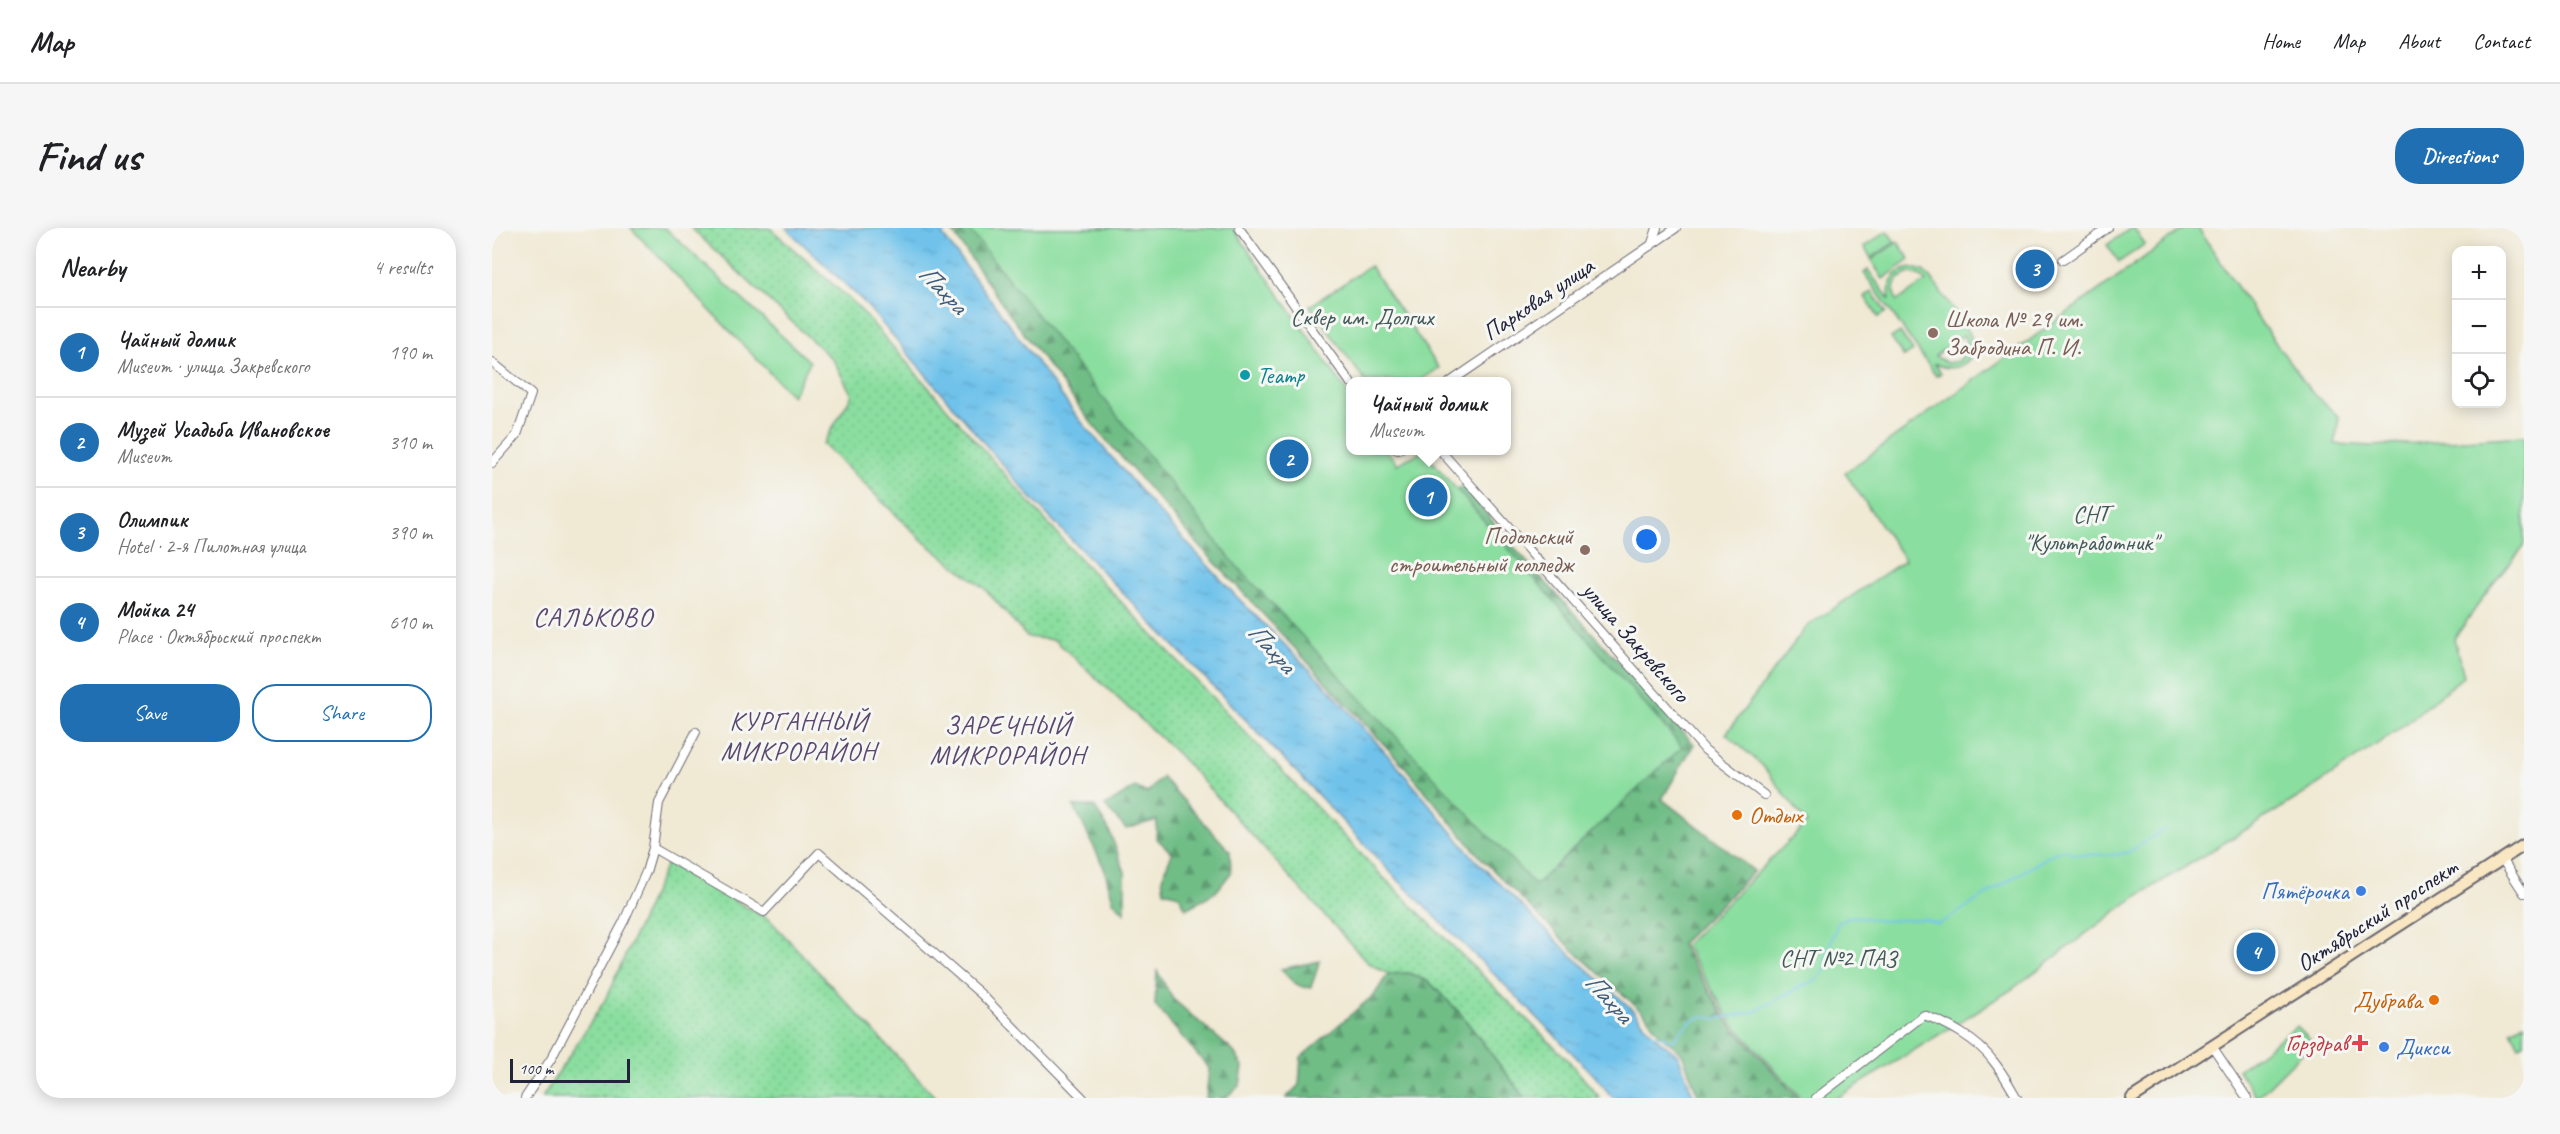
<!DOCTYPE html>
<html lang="en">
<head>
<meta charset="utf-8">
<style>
	:root { --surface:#fff; --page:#f6f6f6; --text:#202124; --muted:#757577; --line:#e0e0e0; --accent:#1f6fb2 }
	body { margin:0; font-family:Caveat,sans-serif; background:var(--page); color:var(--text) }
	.controls { position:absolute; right:18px; top:18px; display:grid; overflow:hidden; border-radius:12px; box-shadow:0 3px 15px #0003 }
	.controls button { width:54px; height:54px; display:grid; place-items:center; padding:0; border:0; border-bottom:2px solid var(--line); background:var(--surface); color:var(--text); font:30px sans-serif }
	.scale { position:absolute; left:18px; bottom:15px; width:120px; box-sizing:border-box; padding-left:6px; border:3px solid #22223b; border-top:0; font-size:16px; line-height:21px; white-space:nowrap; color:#22223b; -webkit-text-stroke:4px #f6f6f2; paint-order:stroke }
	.you { position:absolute; left:1155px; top:312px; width:21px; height:21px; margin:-15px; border:4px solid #fff; border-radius:50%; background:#1a73e8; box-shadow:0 0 0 9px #1a73e833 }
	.badge { display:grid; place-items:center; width:39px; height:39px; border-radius:50%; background:var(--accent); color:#fff; font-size:20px; font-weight:700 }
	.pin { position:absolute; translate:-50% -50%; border:3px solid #fff; box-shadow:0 2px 6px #0006 }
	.popup { position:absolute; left:854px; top:149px; width:165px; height:78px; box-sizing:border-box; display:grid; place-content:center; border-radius:12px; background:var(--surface); filter:drop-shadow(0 2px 4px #0005); font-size:20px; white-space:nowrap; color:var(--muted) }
	.popup b { font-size:22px; color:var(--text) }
	.popup::after { content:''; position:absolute; left:50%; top:100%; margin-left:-12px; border:12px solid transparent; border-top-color:var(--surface) }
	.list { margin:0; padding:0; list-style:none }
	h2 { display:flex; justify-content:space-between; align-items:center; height:78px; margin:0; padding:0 24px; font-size:26px }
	h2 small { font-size:20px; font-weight:400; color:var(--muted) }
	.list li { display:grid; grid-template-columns:39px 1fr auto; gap:18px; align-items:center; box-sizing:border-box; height:90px; padding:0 24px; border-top:2px solid var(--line) }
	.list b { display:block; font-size:22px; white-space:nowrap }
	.list p { margin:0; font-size:20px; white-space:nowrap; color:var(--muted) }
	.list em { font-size:20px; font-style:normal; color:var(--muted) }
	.actions { display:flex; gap:12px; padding:18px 24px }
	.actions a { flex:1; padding:14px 0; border:2px solid var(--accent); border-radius:24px; text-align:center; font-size:21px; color:var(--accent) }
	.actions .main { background:var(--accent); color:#fff }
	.icon { flex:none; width:33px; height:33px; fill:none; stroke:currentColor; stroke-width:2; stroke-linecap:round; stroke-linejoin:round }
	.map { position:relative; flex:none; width:2032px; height:870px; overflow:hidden; border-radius:24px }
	header { display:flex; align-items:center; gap:36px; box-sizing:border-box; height:84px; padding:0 30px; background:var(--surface); border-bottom:2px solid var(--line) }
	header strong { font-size:28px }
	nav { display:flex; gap:33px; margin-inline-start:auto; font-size:21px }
	.intro { display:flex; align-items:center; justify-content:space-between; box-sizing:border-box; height:144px; padding:0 36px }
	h1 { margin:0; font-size:42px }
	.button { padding:15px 27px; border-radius:24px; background:var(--accent); color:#fff; font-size:21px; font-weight:700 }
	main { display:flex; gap:36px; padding:0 36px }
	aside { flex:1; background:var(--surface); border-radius:24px; box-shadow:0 3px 15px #0003 }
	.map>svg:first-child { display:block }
	.grass { fill:url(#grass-dots); stroke:#56806d; stroke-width:1.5 }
	.forest { fill:url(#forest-firs); stroke:#487060; stroke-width:1.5 }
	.green { fill:#8ade9f; stroke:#56806d; stroke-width:1.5; fill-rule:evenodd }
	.water { fill:url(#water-ripples); stroke:#487293; stroke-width:1.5 }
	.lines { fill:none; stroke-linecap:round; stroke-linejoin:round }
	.stream { stroke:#6fc2eb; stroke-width:2 }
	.minor-casing { stroke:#6a6871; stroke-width:10 }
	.secondary-casing { stroke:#6a6871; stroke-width:14 }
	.minor { stroke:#fff; stroke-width:8 }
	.secondary { stroke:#f9e7c3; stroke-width:10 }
	.education-dot { fill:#8d6e63; stroke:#f6f6f2; stroke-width:2 }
	.culture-dot { fill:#0f9aa8; stroke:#f6f6f2; stroke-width:2 }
	.food-dot { fill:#e8710a; stroke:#f6f6f2; stroke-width:2 }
	.shop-dot { fill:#3f7fe0; stroke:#f6f6f2; stroke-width:2 }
	.health-dot { fill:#e0444e; stroke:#f6f6f2; stroke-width:2 }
	.labels { text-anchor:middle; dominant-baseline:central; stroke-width:6; stroke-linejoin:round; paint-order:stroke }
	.street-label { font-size:24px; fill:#22223b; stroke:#f6f6f2 }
	.park-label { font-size:24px; fill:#415a59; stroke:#f6f6f2 }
	.education-label { font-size:24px; fill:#785e54; stroke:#f6f6f2; text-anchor:start }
	.culture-label { font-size:24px; fill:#0d838f; stroke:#f6f6f2; text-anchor:start }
	.food-label { font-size:24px; fill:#c56008; stroke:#f6f6f2; text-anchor:start }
	.shop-label { font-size:24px; fill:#366cbe; stroke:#f6f6f2; text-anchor:end }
	.health-label { font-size:24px; fill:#be3a42; stroke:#f6f6f2; text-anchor:end }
	.water-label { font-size:26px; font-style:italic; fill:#3d5a79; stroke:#f6f6f2 }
	.neighbourhood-label { font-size:26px; letter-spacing:1.5px; fill:#5b486f; stroke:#f6f6f2 }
	.quarter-label { font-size:27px; letter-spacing:1.5px; fill:#5b486f; stroke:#f6f6f2 }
</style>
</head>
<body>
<header>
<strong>Map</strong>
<nav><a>Home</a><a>Map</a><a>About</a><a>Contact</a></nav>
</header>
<div class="intro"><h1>Find us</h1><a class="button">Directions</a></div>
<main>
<aside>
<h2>Nearby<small>4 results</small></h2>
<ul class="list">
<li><span class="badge">1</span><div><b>Чайный домик</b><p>Museum · улица Закревского</p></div><em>190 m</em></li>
<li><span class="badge">2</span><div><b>Музей Усадьба Ивановское</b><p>Museum</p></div><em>310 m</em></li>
<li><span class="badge">3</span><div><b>Олимпик</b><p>Hotel · 2-я Пилотная улица</p></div><em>390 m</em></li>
<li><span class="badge">4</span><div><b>Мойка 24</b><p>Place · Октябрьский проспект</p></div><em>610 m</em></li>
</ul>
<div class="actions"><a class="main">Save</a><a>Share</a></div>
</aside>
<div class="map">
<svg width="2032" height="870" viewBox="0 0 2032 870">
	<defs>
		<pattern id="grass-dots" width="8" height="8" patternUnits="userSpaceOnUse" patternTransform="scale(1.5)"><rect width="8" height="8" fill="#8ade9f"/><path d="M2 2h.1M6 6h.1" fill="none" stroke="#77be8a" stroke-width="1.8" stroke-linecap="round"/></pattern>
		<pattern id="forest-firs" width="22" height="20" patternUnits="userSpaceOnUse" patternTransform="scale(1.5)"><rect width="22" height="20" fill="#6fbd86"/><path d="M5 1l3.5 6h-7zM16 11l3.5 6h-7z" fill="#5b996f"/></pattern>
		<pattern id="water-ripples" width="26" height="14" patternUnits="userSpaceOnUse" patternTransform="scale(1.5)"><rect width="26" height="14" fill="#6fc2eb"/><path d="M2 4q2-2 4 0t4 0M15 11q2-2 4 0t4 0" fill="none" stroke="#60a6ca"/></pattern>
	</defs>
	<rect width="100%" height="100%" fill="#f6f6f2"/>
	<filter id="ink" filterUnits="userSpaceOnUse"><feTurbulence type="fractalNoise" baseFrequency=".0167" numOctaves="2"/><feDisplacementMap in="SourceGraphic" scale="12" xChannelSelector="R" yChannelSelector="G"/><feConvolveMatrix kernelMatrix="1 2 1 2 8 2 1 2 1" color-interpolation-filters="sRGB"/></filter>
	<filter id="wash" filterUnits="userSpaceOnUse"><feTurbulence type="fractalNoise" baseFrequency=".008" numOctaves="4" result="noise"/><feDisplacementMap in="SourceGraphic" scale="24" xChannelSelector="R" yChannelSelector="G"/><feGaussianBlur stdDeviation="1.35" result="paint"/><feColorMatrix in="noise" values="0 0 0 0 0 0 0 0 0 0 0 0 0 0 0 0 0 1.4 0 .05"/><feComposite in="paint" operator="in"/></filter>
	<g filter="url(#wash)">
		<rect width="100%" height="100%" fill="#f0e9d4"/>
		<g class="grass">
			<polygon points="199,0 278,0 366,79 575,317 890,648 1076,832 1108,870 1033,870 968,785 937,754 917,745 896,746 876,735 686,526 563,412 535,409 493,361 432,314 331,216 360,167 341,132"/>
			<polygon points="175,635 278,692 444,870 50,870 113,772"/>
		</g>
		<g class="forest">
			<polygon points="458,0 723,0 667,85 934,287 971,257 1026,324 1202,516 1170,571 1262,643 1189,716 1237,795 1306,870 1207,870 1190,825 1168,807 1153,786 1081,722 988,629 914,540 704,314 601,197 515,83"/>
			<polygon points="670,549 738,623 739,645 724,664 694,681 687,667 672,663 670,650 680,625 664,610 665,592 634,601 613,578 643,559 655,565"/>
			<polygon points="582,578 602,578 616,600 633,644 633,685 621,673 612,640"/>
			<path d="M828,733L819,759C806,762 797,750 789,741Z"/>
			<polygon points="665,743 681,771 742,824 751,839 748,857 733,870 714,870 717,840 663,777"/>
			<polygon points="917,745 937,754 968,785 1033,870 794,870 807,857 809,829 883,766 896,746"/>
		</g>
		<g class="green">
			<polygon points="139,0 173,0 318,134 300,168"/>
			<polygon points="476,0 741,0 858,168 858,222 895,223 905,236 931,223 1190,519 1043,657 742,335"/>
			<polygon points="1639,0 1642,0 1653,16 1627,34 1615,17"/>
			<polygon points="1693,0 1706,0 1770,96 1819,163 1847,189 1843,216 1881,218 2032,208 2032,318 2000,357 1962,411 1972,448 1903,504 1810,567 1636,674 1519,762 1345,870 1309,870 1240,795 1193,717 1315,595 1270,537 1234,506 1314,399 1413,332 1353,245"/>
			<polygon points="1395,3 1403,14 1379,30 1372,19"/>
			<polygon points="1406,14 1418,32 1391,51 1379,32"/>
			<polygon points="878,38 947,140 927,153 873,153 818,78"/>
			<path d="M1420,40L1431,43L1439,50L1477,104C1491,130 1466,149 1442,135L1449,145L1444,148L1372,45L1376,42L1398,72C1395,55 1402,42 1420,40ZM1418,45L1427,47L1434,53L1405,73C1398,60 1404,49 1418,45ZM1472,107L1475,121L1467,133L1455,135L1443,128Z"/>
			<polygon points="1380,64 1394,84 1386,89 1373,69"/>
			<polygon points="1408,104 1421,123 1412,129 1399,110"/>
			<polygon points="2032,795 2032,816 2027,818 2019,802"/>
			<polygon points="1805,798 1821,814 1765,870 1746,842"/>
		</g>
		<polygon class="water" points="294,0 444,0 450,6 587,191 663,280 744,368 838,462 908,541 981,629 1076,724 1141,782 1164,810 1186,827 1202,870 1121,870 1102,847 1005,749 902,648 810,550 540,271 371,73"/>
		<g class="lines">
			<g class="stream">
				<polyline points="450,6 458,0"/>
				<polyline points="1159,806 1181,812 1198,794 1210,788 1224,791 1262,784 1314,756 1324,753 1332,743 1334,727 1346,695 1361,688 1390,693 1432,691 1447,696 1565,623 1574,622 1581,626 1623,627 1637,624 1673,601"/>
			</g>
		</g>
	</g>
	<g filter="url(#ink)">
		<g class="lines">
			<g class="minor-casing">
				<g id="minor">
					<polyline points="747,0 858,154"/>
					<polyline points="1159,18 1165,0"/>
					<polyline points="1571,32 1616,0"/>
					<polyline points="0,134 39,166 25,207 0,235"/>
					<polyline points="958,154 1184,0"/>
					<polyline points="905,222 907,222"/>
					<polyline points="948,222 1213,522 1272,567"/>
					<polyline points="161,620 272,684 327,625 490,767 591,870"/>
					<polyline points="2010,631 2032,665"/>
					<polyline points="1720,818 1755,870"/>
					<polyline points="33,870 59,831 132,693 154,644 161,620 167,575 204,504"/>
					<path d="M1324,870L1432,787C1457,796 1486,812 1502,834C1511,845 1518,858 1525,870"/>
				</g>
			</g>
			<g class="secondary-casing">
				<polyline id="secondary" points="1640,870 2032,617"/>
			</g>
			<use href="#minor" class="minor"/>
			<use href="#secondary" class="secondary"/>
		</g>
	</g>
	<g class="education-dot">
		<circle cx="1441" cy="105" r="6"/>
		<circle cx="1093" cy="322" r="6"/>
	</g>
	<circle class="culture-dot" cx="753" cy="147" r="6"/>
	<g class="food-dot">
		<circle cx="1245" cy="587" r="6"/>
		<circle cx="1942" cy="772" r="6"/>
	</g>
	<g class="shop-dot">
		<circle cx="1869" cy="663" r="6"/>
		<circle cx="1892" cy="819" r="6"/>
	</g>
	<path class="health-dot" d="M1865 806h6v6h6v6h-6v6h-6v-6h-6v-6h6z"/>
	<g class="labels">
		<g class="street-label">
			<text transform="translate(1046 71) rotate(-34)">Парковая улица</text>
			<text transform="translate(1144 414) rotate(49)">улица Закревского</text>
			<text transform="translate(1885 687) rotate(-33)">Октябрьский проспект</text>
		</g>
		<g class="park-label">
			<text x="870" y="89">Сквер им. Долгих</text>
			<text x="1599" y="286">СНТ<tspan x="1599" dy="28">"Культработник"</tspan></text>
			<text x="1346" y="730">СНТ №2 ПАЗ</text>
		</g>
		<g class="education-label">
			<text x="1453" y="91">Школа № 29 им.<tspan x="1453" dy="28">Забродина П. И.</tspan></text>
			<text x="1081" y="308" text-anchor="end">Подольский<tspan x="1081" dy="28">строительный колледж</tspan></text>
		</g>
		<g class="culture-label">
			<text x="765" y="147">Театр</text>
		</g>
		<g class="food-label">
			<text x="1257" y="587">Отдых</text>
			<text x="1930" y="772" text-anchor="end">Дубрава</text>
		</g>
		<g class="shop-label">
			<text x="1857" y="663">Пятёрочка</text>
			<text x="1904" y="819" text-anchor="start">Дикси</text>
		</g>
		<g class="health-label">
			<text x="1856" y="815">Горздрав</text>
		</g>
		<g class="water-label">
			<text transform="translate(451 61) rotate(46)">Пахра</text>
			<text transform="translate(780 420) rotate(48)">Пахра</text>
			<text transform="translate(1117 770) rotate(48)">Пахра</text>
		</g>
		<g class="neighbourhood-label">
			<text x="307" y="493">КУРГАННЫЙ<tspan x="307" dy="30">МИКРОРАЙОН</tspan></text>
			<text x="516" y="497">ЗАРЕЧНЫЙ<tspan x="516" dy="30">МИКРОРАЙОН</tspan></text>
		</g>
		<g class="quarter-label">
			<text x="101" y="389">САЛЬКОВО</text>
		</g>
	</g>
</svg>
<div class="controls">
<button>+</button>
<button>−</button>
<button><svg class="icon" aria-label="locate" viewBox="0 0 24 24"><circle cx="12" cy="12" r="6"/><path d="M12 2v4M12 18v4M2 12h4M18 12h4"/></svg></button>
</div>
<div class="scale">100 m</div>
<div class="you"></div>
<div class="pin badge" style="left:936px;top:269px">1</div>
<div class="popup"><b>Чайный домик</b>Museum</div>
<div class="pin badge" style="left:797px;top:231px">2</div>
<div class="pin badge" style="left:1543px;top:41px">3</div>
<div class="pin badge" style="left:1764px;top:724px">4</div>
</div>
</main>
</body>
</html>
